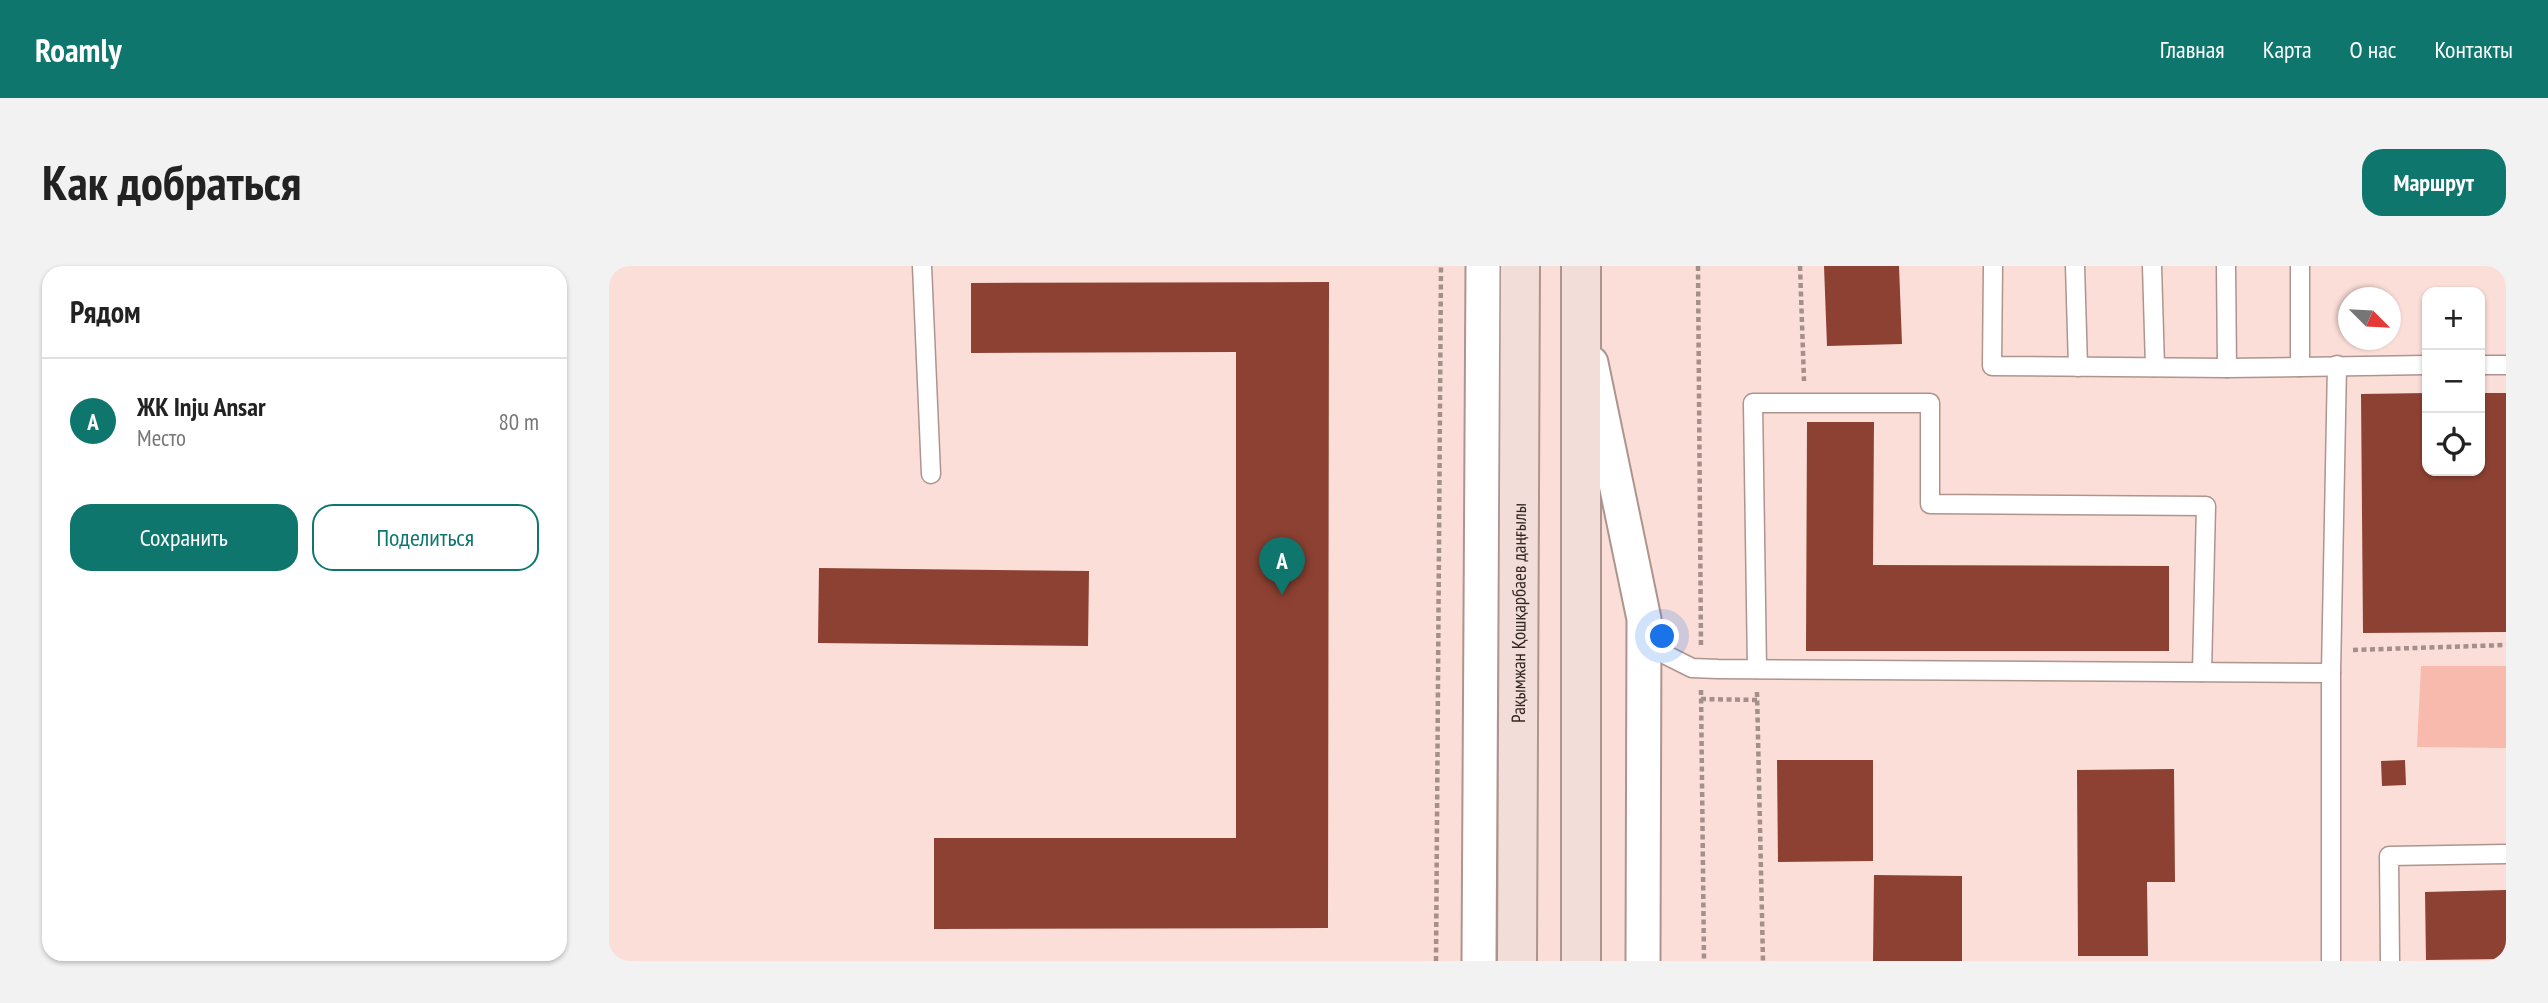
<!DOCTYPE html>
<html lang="ru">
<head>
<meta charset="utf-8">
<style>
	:root { --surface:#fff; --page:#f2f2f2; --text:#222; --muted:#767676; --line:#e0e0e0; --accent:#0f766e }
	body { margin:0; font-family:"PT Sans Narrow",sans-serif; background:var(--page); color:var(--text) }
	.controls { position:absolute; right:21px; top:21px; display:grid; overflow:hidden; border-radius:14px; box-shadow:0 2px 5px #0004 }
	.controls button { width:63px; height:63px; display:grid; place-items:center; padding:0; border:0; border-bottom:2px solid var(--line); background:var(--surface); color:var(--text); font:35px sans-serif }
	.compass { position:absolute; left:1729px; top:21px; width:63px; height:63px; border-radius:50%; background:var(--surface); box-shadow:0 2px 5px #0004; rotate:114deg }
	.you { position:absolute; left:1054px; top:371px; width:24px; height:24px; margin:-18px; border:5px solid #fff; border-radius:50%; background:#1a73e8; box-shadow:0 0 0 10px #1a73e833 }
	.badge { display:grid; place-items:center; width:46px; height:46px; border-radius:50%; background:var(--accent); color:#fff; font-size:23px; font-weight:700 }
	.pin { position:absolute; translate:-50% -58px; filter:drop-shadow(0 2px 4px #0008) }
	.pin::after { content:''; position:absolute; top:37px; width:24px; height:21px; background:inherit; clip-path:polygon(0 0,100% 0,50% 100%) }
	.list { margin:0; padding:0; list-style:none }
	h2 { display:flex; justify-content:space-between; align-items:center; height:91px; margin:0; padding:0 28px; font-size:30px }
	h2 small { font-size:23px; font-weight:400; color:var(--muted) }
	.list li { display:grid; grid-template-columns:46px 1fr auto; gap:21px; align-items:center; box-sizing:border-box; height:126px; padding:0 28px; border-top:2px solid var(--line) }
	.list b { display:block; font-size:26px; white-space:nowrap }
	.list p { margin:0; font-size:23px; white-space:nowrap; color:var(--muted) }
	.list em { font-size:23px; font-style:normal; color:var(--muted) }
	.actions { display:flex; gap:14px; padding:21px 28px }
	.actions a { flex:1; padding:16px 0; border:2px solid var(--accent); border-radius:21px; text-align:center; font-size:24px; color:var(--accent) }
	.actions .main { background:var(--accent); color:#fff }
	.icon { flex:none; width:38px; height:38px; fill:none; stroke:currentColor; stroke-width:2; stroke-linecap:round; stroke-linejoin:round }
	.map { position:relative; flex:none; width:1897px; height:695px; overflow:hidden; border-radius:21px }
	header { display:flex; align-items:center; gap:42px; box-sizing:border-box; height:98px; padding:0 35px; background:var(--accent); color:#fff }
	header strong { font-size:33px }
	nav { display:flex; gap:38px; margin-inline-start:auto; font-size:24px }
	.intro { display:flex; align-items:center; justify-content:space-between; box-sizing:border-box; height:168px; padding:0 42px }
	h1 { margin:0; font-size:49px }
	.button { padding:18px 32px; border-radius:21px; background:var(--accent); color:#fff; font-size:24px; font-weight:700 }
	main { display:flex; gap:42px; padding:0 42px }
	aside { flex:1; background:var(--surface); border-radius:21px; box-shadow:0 2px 5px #0004 }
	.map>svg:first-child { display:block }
	.green { fill:#f8baac }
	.building { fill:#8d4132 }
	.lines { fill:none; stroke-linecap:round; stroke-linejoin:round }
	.service-casing { stroke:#ae948e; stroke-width:21 }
	.minor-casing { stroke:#ae948e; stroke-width:37 }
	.secondary-casing { stroke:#ae948e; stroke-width:42 }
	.path { stroke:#a48f8a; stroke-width:4.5; stroke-dasharray:5 3.5; stroke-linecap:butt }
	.service { stroke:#fff; stroke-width:18 }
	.minor { stroke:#fff; stroke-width:33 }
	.secondary { stroke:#f3ddd8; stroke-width:38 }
	.labels { text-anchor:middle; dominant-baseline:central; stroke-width:7; stroke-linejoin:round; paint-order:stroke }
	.street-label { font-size:19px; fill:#322725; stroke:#fbded8 }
</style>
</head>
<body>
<header>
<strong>Roamly</strong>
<nav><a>Главная</a><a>Карта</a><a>О нас</a><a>Контакты</a></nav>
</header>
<div class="intro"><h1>Как добраться</h1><a class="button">Маршрут</a></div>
<main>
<aside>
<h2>Рядом<small></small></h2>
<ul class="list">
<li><span class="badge">A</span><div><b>ЖК Inju Ansar</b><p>Место</p></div><em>80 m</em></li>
</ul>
<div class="actions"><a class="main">Сохранить</a><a>Поделиться</a></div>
</aside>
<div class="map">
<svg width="1897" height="695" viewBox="0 0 1897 695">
	<rect width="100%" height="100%" fill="#fbded8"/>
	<polygon class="green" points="1812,400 1897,400 1897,482 1808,481"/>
	<g class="building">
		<polygon points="1215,0 1290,0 1293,78 1218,80"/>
		<polygon points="720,16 719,662 325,663 325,572 627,572 627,86 362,87 362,17"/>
		<polygon points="1818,127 1818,205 1871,205 1871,127 1897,127 1897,366 1754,367 1752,128"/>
		<polygon points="1198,156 1265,156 1264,299 1560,300 1560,385 1197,385"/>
		<polygon points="210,302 480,305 479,380 209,377"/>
		<polygon points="1168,494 1264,494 1264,595 1169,596"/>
		<polygon points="1796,494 1797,519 1773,520 1772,495"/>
		<polygon points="1565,503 1566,616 1538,616 1539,690 1469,690 1468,504"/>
		<polygon points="1265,609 1353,610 1353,695 1264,695"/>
		<polygon points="1897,624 1897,693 1817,694 1816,626"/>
	</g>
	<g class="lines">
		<g class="service-casing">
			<g id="service">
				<polyline points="313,0 322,208"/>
				<polyline points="1384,0 1383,100 1618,102"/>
				<polyline points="1466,0 1469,101"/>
				<polyline points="1543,0 1546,101"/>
				<polyline points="1617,0 1618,102 1691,101"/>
				<polyline points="1691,0 1691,101 1818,99"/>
				<polyline points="1871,99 1897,99"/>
				<polyline points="1035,378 1083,402 1109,403 1722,407 1728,99"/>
				<polyline points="1148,403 1144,137 1321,137 1321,238 1597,240 1593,406"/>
				<polyline points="1722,695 1722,407"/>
				<polyline points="1781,695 1780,590 1897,588"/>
			</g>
		</g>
		<g class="minor-casing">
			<g id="minor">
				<polyline points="982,97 1035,353 1034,695"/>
				<polyline points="870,695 874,0"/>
			</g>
		</g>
		<g class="secondary-casing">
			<g id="secondary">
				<polyline points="972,0 972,695"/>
				<path id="s1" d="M908,695L911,0"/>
			</g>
		</g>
		<g class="path">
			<polyline points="1089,0 1092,381"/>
			<polyline points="1191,0 1195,115"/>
			<polyline points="1744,384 1897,379"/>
			<polyline points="1092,424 1095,695"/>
			<polyline points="1148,426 1154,695"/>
			<polyline points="1092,433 1149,434"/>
			<polyline points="827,695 832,0"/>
		</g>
		<use href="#service" class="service"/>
		<use href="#minor" class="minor"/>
		<use href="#secondary" class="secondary"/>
	</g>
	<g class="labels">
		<g class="street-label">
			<text stroke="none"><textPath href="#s1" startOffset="348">Рақымжан Қошқарбаев даңғылы</textPath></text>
		</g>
	</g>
</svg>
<div class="controls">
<button>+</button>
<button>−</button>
<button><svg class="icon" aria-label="locate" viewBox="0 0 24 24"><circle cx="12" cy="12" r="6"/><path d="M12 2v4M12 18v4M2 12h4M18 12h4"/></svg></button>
</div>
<svg class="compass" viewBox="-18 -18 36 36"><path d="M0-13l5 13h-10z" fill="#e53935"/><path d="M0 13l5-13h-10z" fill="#767676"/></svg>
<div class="you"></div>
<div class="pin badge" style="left:673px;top:329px">A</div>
</div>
</main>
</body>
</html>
